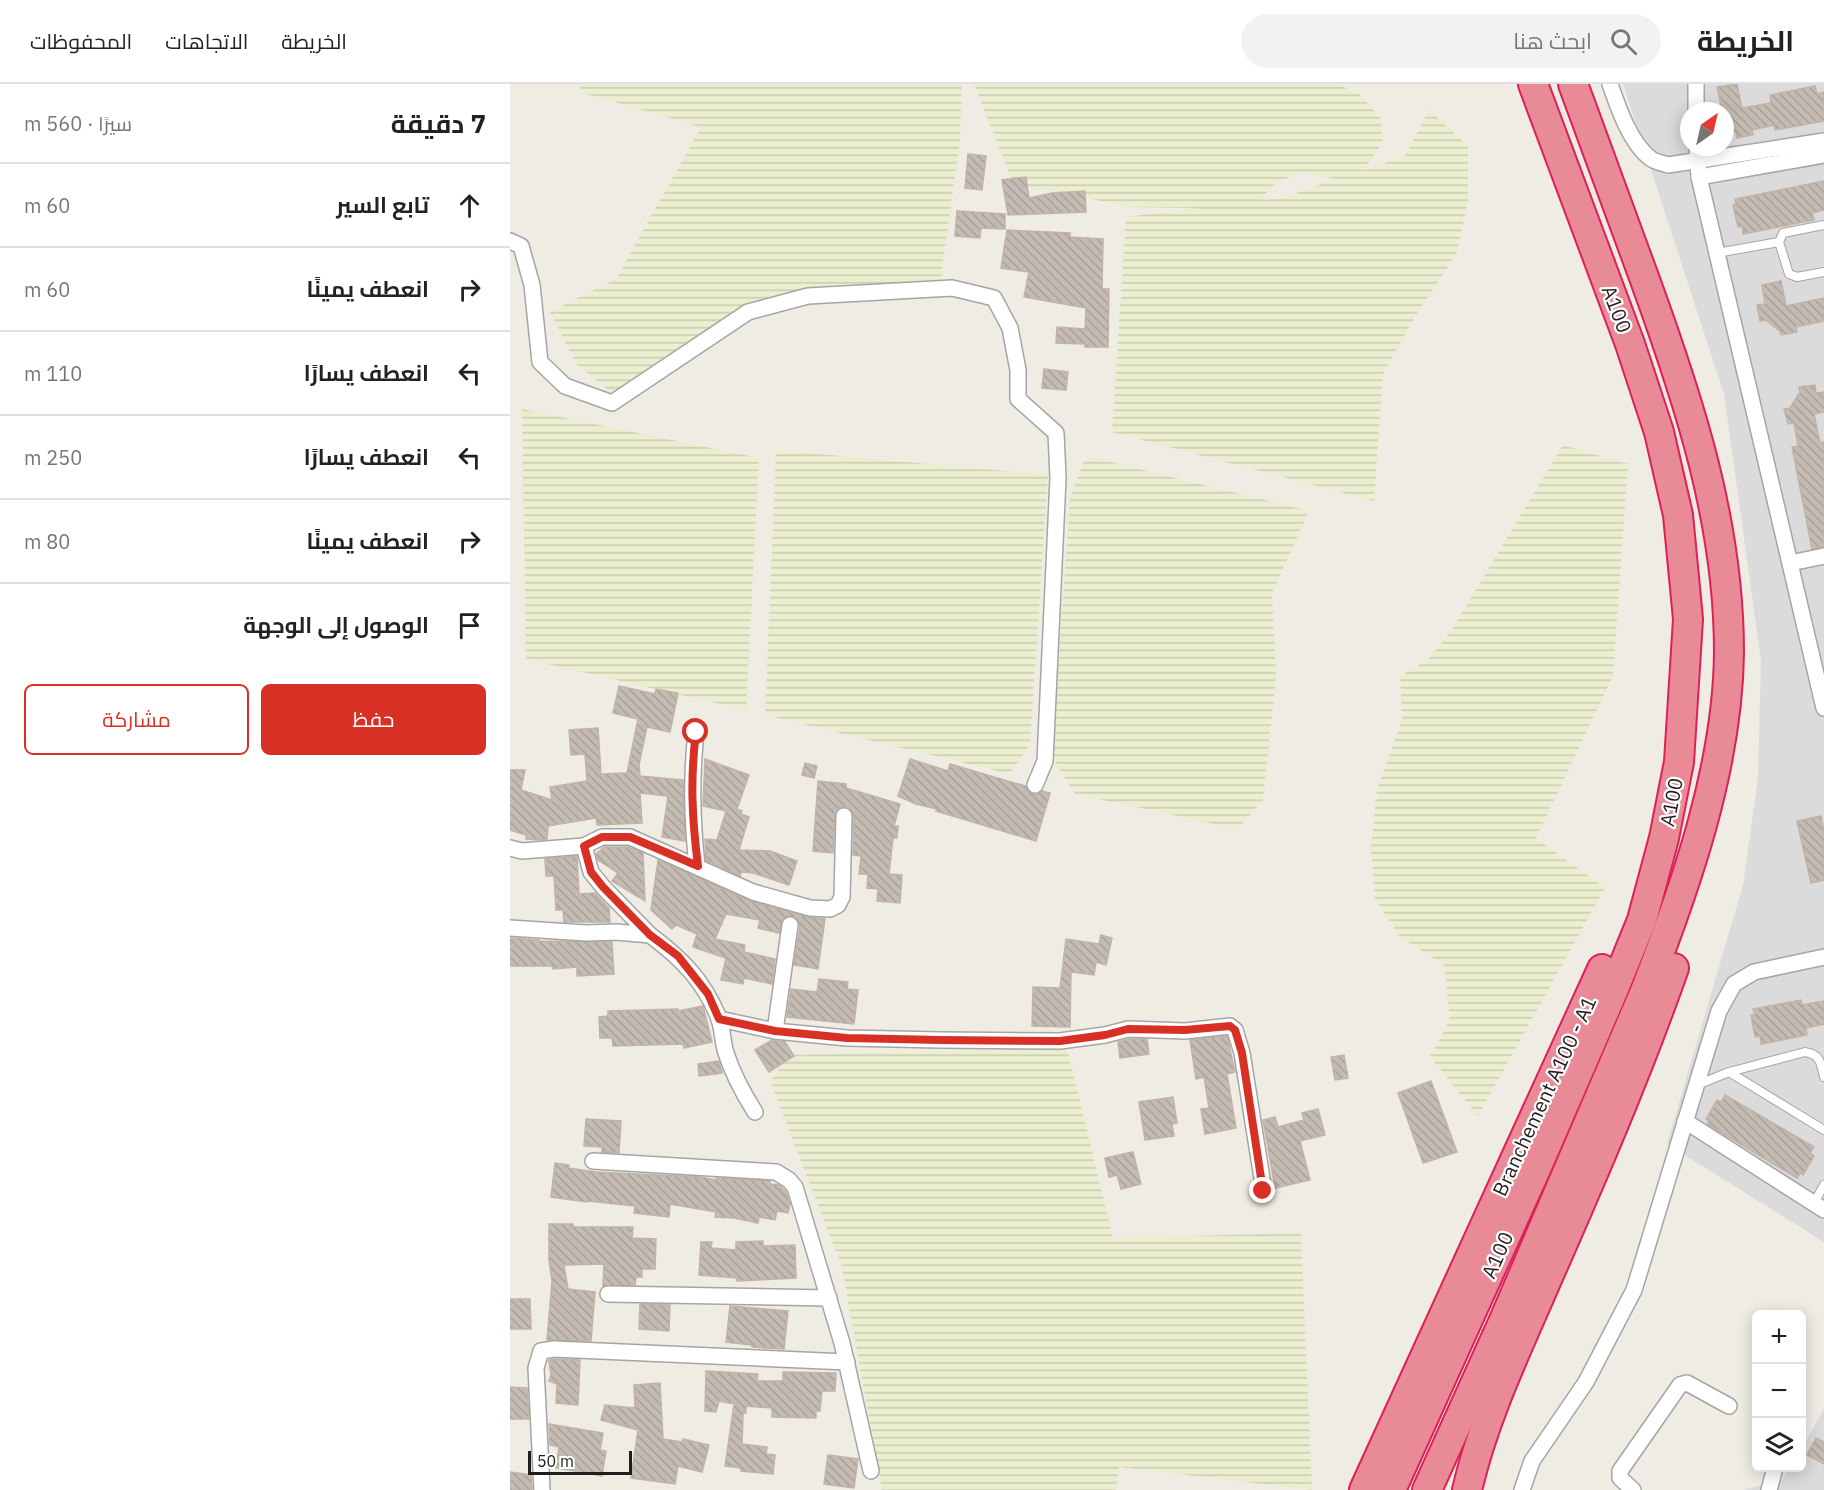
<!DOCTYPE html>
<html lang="ar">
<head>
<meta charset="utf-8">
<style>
	:root { --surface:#fff; --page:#f2f2f2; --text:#222; --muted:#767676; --line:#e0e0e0; --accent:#d93025 }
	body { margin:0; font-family:"IBM Plex Sans",Cairo,sans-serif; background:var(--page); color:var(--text); direction:rtl }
	.controls { position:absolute; right:18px; bottom:18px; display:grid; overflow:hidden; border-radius:9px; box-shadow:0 3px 15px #0003 }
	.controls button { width:54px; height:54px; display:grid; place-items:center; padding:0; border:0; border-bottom:2px solid var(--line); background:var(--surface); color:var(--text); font:30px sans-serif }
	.compass { position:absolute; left:1170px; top:18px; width:54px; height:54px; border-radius:50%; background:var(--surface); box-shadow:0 3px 15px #0003; rotate:34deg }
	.scale { position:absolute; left:18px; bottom:15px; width:104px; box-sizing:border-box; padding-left:6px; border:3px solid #1e1e1e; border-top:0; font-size:16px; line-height:21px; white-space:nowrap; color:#1e1e1e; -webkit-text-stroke:4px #fff; paint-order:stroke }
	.stop { position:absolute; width:18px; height:18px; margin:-14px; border:4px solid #d93025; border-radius:50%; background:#fff }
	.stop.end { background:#d93025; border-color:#fff; box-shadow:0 2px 6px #0008 }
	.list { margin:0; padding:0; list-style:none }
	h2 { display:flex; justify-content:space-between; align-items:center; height:78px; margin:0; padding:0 24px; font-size:26px }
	h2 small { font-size:20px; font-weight:400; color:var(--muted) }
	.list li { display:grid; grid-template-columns:39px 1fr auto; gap:18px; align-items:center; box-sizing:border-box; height:84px; padding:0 24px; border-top:2px solid var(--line) }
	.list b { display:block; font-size:22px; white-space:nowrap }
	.list em { font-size:20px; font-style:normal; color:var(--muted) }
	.actions { display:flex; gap:12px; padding:18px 24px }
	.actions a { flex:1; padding:14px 0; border:2px solid var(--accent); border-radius:9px; text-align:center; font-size:21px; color:var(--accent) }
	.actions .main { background:var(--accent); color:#fff }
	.icon { flex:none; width:33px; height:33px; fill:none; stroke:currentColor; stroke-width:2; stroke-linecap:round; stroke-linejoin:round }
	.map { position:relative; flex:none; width:1314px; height:1406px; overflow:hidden; direction:ltr }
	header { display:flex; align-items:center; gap:36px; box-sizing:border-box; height:84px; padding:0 30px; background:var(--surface); border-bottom:2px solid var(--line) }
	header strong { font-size:28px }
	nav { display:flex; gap:33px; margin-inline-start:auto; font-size:21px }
	.search { width:420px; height:54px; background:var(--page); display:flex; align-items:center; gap:15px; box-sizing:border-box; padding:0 21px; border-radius:33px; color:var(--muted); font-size:22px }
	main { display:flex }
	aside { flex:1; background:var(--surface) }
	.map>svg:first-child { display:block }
	.residential { fill:#dcdbdb; fill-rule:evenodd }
	.farmland { fill:url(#farmland-rules); fill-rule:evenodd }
	.building { fill:url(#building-back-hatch); stroke:#c2b3a6; stroke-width:1.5 }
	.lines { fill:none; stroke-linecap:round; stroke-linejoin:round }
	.service-casing { stroke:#a5a5a5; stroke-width:10 }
	.minor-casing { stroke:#a5a5a5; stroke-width:18 }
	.motorway-casing { stroke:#df2058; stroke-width:32 }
	.service { stroke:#fff; stroke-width:8 }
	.minor { stroke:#fff; stroke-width:15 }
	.motorway { stroke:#e98a97; stroke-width:28 }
	.route { stroke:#d93025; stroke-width:8 }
	.labels { text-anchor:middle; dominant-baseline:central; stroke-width:4.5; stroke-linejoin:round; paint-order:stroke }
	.street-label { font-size:20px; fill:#1e1e1e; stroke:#fff }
</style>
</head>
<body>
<header>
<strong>الخريطة</strong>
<div class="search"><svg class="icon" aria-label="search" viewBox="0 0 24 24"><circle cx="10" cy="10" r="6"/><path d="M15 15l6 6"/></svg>ابحث هنا</div>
<nav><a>الخريطة</a><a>الاتجاهات</a><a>المحفوظات</a></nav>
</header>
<main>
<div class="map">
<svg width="1314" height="1406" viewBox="0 0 1314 1406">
	<defs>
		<pattern id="farmland-rules" width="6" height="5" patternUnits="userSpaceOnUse" patternTransform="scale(1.5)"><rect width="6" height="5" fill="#ebefcf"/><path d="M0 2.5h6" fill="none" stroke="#c9ccb1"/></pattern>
		<pattern id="building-back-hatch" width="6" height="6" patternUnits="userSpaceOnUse" patternTransform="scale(1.5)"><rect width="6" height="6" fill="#c4bcb3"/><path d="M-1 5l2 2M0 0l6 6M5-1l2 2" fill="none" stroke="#a8a19a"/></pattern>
	</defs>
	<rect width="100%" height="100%" fill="#efece4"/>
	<g class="residential">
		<path d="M1113,0H1314V1158L1157,1060L1233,801L1248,694L1251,577L1214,310ZM1179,27H1215V63H1179Z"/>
		<polygon points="1314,1325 1314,1406 1233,1406 1273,1395 1280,1384 1292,1384 1292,1364"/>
	</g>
	<g class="farmland">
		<polygon points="68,0 452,0 450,56 429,207 264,219 133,299 102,309 66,280 40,228 106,195 191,43 73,9"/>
		<path d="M464,0H827L850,11L870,33L873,58L855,84L851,87L895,72L919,26L958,62V118L946,171L909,226L873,290L864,417L602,348L616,133L687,124L620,123L503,99ZM789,88L826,95L772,114L753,116L758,104Z"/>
		<polygon points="12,325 249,374 236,626 16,575"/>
		<polygon points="1053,361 1118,380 1103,592 1026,754 1095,804 968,1032 920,973 940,935 934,881 890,853 865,815 861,763 867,705 892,636 890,592 918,576 941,547"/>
		<polygon points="266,366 538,391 520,660 500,690 255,631"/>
		<polygon points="576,372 799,427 762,509 766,593 753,716 728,745 565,710 542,673 560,414"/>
		<polygon points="557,964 603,1154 791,1149 802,1406 609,1383 606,1406 372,1406 332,1183 260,997 280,971"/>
	</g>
	<g class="building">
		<polygon points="1227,0 1232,24 1261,19 1260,11 1305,2 1307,10 1314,8 1314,37 1265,46 1264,41 1242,46 1243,51 1227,54 1226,49 1215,41 1215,27 1212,27 1207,3"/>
		<polygon points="458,70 476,72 472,106 455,104"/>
		<polygon points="516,93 519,114 542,109 575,107 576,128 498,131 492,96"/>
		<polygon points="1314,97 1314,126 1302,129 1304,136 1233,150 1232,142 1228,143 1223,121 1226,120 1225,115"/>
		<polygon points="447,127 495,130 495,145 471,144 470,154 445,152"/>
		<polygon points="497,146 560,149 560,153 593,155 592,205 599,205 598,263 575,263 575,260 546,259 547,243 575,245 576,224 514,213 519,188 491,184"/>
		<polygon points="1271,197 1276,222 1314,214 1314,237 1286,243 1287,248 1271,251 1270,247 1255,236 1250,237 1247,221 1255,220 1252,201"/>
		<polygon points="534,285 558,288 556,306 532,304"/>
		<polygon points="1305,301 1306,309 1314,308 1314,328 1304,330 1310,359 1314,358 1314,462 1302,465 1282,363 1288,362 1284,339 1278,340 1274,325 1280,324 1290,308 1289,303"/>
		<polygon points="109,602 145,610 146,605 168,609 160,648 137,643 129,681 130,692 173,696 175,757 152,753 158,712 130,709 132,739 87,741 86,734 38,742 37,755 30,756 16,755 16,751 0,746 0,686 15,686 11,706 42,716 40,703 77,697 75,670 61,671 59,646 88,644 91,690 117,689 128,635 103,629"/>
		<polygon points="195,675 239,691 227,725 232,727 231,730 239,733 229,766 260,767 287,777 279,801 243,789 231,788 230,792 196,776 195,755 207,756 216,727 193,722"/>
		<polygon points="400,675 438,687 440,680 515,702 518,707 522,710 527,711 532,707 540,709 526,757 426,727 427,725 406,720 388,712"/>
		<polygon points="295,679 307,682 304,694 292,691"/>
		<polygon points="308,697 336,700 336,704 390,720 384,742 388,742 387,754 383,754 379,790 392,791 390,819 367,817 368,805 357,804 358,790 349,790 351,772 343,771 344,732 339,723 330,723 325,727 323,769 303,767"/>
		<polygon points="1311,732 1314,747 1314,796 1301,799 1287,737"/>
		<polygon points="94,763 118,763 133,769 135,817 102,797 108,789 88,776 86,770"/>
		<polygon points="67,772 69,810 85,809 99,824 100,838 54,838 53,826 46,826 44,792 36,792 35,775"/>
		<polygon points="148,776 240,817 298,833 315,835 308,885 284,881 290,842 286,833 277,832 273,835 269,849 248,844 250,836 216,830 205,855 235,861 234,868 265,875 262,900 234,894 233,900 211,896 216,874 183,863 187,850 166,841 162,845 141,826"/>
		<polygon points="591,851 602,854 596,881 586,878 584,891 561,888 560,943 522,942 523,903 550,904 556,855 589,860"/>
		<polygon points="0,854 29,856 29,857 102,858 104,890 67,892 67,883 43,885 42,882 0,882"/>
		<polygon points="309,895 338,898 337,905 348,906 344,940 277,933 281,905 307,908"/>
		<polygon points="1291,916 1292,921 1314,917 1314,940 1296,944 1297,951 1251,960 1250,952 1245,953 1241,931 1245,930 1243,925"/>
		<polygon points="193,922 202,958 174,964 173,960 103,962 102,954 90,954 89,933 98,932 98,927 168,925 168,927"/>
		<polygon points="717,952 725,988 717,990 726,1044 695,1050 691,1025 699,1024 694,993 686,995 680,956"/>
		<polygon points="619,955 637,955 639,970 610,974 608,958"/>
		<polygon points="262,956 275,958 284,972 259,988 245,966"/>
		<polygon points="834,971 838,994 825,996 821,973"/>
		<polygon points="209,977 212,989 189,992 188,980"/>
		<polygon points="921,997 947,1068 913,1079 888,1009"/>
		<polygon points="1215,1011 1304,1063 1300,1069 1304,1072 1293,1091 1290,1089 1287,1094 1197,1040 1199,1037 1196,1035 1207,1016 1211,1018"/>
		<polygon points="663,1013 667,1039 662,1040 664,1052 635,1056 629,1018"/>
		<polygon points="808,1025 815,1051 790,1057 800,1096 765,1104 753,1036 765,1033 768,1043 794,1036 792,1029"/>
		<polygon points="76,1035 111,1037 109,1069 92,1068 92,1063 74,1062"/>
		<polygon points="623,1068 631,1100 611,1105 607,1091 599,1093 595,1074"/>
		<polygon points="45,1079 59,1081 58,1084 86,1088 191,1093 206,1096 206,1094 260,1097 260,1100 269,1101 276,1108 280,1120 278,1129 267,1127 265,1136 249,1133 248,1139 224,1134 205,1133 206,1128 160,1120 159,1133 124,1129 125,1122 78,1117 77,1118 41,1113"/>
		<polygon points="39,1140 63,1140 63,1143 123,1143 122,1154 146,1155 145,1185 132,1185 132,1193 126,1193 125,1201 93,1202 94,1180 54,1181 58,1205 85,1208 81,1257 37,1256 42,1197 39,1176"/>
		<polygon points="253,1157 253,1162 285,1161 286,1194 227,1197 227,1194 189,1191 191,1158 202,1158 201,1164 226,1166 226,1158"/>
		<polygon points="0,1215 20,1215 21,1245 0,1245"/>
		<polygon points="130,1220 160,1221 159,1247 129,1245"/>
		<polygon points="220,1222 278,1227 274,1265 242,1263 242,1261 216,1258"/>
		<polygon points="45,1275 70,1276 68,1321 46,1319 47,1300 39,1297 41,1291 39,1276"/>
		<polygon points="196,1287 248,1290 247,1297 273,1297 273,1288 326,1289 325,1307 312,1307 310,1327 306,1327 306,1334 262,1333 262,1324 236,1322 236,1329 233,1329 232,1360 257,1363 256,1370 265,1371 263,1390 231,1387 231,1384 215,1382 224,1320 209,1317 206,1328 195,1327"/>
		<polygon points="150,1299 153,1355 172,1358 173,1355 199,1361 192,1388 168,1382 165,1400 121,1394 128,1346 91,1336 95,1321 125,1324 124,1301"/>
		<polygon points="0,1303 17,1304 19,1335 0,1335"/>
		<polygon points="39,1340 93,1349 90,1366 96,1367 92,1392 46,1384 49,1363 40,1361"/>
		<polygon points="1306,1354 1314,1358 1314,1380 1297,1371"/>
		<polygon points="318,1371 348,1375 344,1404 314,1400"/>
		<polygon points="0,1388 21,1391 22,1406 0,1406"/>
	</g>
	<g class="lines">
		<g class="service-casing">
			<g id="service">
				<polyline points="1314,141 1273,149 1269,158 1279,190 1287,193 1314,188"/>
				<polyline points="1207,169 1269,158"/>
				<path d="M1314,993C1311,979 1310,970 1295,968L1219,988L1314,1046"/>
				<polyline points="1187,1001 1219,988"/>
				<polyline points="1304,1119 1314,1101"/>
			</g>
		</g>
		<g class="minor-casing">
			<g id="minor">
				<path d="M1100,0C1108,23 1120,59 1140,74C1144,78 1153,79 1158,81L1314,57"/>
				<polyline points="1186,27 1186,0"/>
				<polyline points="1187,63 1189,93 1314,624"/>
				<polyline points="1189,93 1314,71"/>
				<polyline points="0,157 11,162 22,201 30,278 55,302 102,319 238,228 298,212 442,204 484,214 500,244 508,286 508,315 546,349 548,394 535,677 525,701"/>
				<polyline points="1280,479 1314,472"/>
				<path d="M186,648C181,696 182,734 187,782"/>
				<polyline points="0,764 12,767 74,762"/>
				<polyline points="0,844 76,849 107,848 140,851 93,803 81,788 74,762 92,753 120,753 243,808 300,824 320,825 328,821 332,813 334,732"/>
				<path d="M140,851C171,874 193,896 208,932C213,944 212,957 216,969C223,991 233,1009 245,1028"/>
				<polyline points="209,935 265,947 337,954 430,956 550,957 595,951 618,945 675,947 720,942 725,946 732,969 754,1107"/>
				<polyline points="265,947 280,841"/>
				<polyline points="1175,1037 1314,1126"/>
				<polyline points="83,1077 266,1088 279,1096 285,1103 332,1259 361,1387"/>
				<polyline points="98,1210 319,1214"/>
				<polyline points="32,1406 26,1284 31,1267 44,1265 337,1278"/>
				<polyline points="1012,1406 1022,1377 1076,1298 1124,1206 1209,927 1224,900 1244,888 1314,873"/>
				<polyline points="1123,1406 1110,1394 1110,1387 1170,1301 1177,1299 1219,1322"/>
				<polyline points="1259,1406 1265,1384"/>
			</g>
		</g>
		<g class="motorway-casing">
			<g id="motorway">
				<polyline points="854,1406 1092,885"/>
				<polyline points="881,1406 1026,1085 1101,912 1132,836 1154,754 1169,678 1178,535 1168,431 1149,348 1120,260 1023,0"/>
				<path d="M917,1406L994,1236L1135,907C1176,802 1218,682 1219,568C1219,438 1179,317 1135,196C1111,130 1087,65 1063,0"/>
				<path d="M957,1406C974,1332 1008,1263 1038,1193C1083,1091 1127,989 1164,884"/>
			</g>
		</g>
		<use href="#service" class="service"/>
		<use href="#minor" class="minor"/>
		<use href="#motorway" class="motorway"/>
	</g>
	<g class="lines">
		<path class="route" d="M186,648C180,696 182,734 188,782L120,753H92L74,762L81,788L93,803L140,851L168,872L198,910L209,935L265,947L337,954L430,956L550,957L595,951L618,945L675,946L720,942L725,946L732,969L753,1107"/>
	</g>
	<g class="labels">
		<g class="street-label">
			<text transform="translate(1107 225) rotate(69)">A100</text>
			<text transform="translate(1161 718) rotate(-79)">A100</text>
			<text transform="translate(1034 1012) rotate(-65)">Branchement A100 - A1</text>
			<text transform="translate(987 1171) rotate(-66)">A100</text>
		</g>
	</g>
</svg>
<div class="controls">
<button>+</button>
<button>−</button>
<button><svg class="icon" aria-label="layers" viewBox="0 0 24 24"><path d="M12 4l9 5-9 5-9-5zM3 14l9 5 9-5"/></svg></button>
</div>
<svg class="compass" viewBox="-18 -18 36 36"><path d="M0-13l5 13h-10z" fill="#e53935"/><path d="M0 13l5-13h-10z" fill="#767676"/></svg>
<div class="scale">50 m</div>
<div class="stop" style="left:186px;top:648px"></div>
<div class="stop end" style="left:753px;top:1107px"></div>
</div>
<aside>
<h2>7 دقيقة<small>سيرًا · 560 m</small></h2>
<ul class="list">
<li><svg class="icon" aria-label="ahead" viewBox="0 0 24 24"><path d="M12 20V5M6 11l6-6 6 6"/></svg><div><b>تابع السير</b></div><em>60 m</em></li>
<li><svg class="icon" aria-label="right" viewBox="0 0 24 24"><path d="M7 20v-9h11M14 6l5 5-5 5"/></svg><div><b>انعطف يمينًا</b></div><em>60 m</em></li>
<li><svg class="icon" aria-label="left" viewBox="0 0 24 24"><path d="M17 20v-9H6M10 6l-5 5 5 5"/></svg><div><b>انعطف يسارًا</b></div><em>110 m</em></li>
<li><svg class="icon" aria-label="left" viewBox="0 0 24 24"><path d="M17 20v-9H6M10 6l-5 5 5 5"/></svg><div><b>انعطف يسارًا</b></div><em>250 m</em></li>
<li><svg class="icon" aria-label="right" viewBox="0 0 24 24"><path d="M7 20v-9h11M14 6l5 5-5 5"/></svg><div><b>انعطف يمينًا</b></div><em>80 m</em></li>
<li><svg class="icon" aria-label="arrive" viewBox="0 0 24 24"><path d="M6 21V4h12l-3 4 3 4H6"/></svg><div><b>الوصول إلى الوجهة</b></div></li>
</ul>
<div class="actions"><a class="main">حفظ</a><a>مشاركة</a></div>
</aside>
</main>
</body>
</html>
